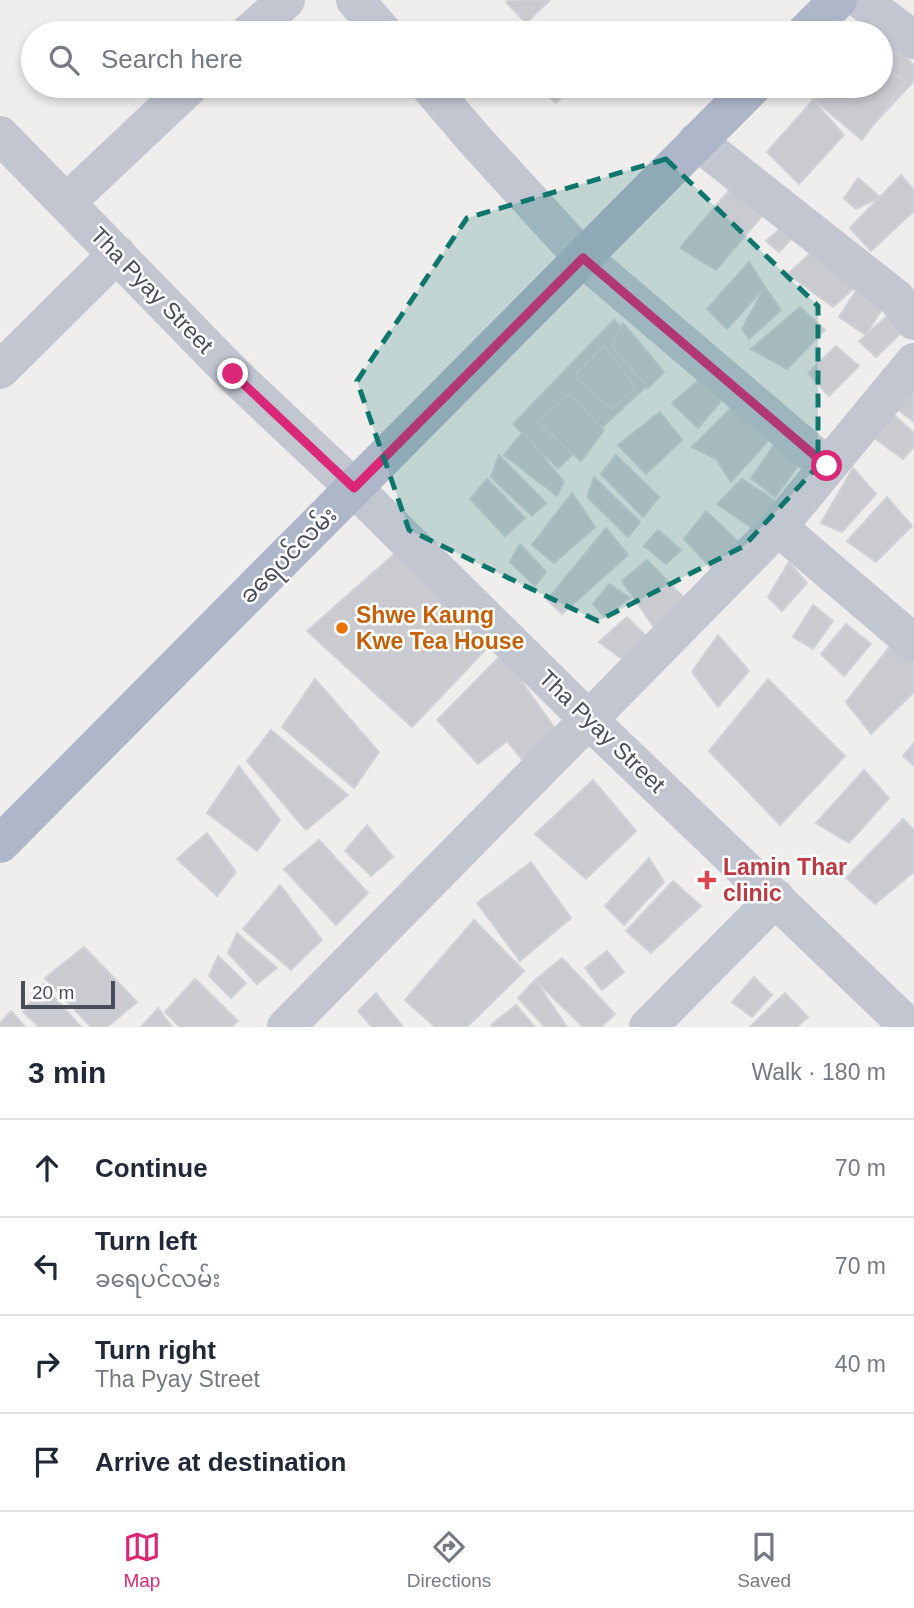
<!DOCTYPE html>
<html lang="en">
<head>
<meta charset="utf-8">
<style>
	:root { --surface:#fff; --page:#f6f6f7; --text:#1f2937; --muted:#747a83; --line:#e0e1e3; --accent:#db2777 }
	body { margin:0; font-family:Arial,"Noto Sans Myanmar",sans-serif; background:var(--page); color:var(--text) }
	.scale { position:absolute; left:21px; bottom:18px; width:94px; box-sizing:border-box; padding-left:7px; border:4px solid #474d59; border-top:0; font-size:19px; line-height:24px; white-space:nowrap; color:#474d59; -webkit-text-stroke:5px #fff; paint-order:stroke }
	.stop { position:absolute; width:21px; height:21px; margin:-16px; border:5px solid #db2777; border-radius:50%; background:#fff }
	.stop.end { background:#db2777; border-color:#fff; box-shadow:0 2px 7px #0008 }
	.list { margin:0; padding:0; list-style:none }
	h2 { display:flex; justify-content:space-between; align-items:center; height:91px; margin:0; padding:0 28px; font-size:30px }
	h2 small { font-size:23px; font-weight:400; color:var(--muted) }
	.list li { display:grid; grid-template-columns:46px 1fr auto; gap:21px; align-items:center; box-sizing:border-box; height:98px; padding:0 28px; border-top:2px solid var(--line) }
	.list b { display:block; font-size:26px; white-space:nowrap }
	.list p { margin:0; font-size:23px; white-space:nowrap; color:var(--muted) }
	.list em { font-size:23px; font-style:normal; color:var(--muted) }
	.icon { flex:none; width:38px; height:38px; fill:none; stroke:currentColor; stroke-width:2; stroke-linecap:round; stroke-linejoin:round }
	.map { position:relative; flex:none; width:914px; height:1027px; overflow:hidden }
	.search { position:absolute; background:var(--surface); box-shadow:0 4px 10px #0003; left:21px; right:21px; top:21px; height:77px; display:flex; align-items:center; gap:18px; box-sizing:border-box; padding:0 24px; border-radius:38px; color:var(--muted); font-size:26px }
	.sheet { height:483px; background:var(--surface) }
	nav { display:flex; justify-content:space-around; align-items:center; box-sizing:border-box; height:98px; border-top:2px solid var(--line); background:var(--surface); font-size:19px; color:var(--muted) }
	nav a { display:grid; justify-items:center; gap:4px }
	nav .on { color:var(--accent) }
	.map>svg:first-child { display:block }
	.building { fill:#cacbd1; stroke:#d1d2d8; stroke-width:2 }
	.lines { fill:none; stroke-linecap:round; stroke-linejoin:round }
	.minor { stroke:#c1c6d1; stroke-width:38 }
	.major { stroke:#aeb7ca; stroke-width:38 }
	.route { stroke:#db2777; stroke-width:9 }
	.marked { fill:#0f766e; fill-opacity:0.2; stroke:#0f766e; stroke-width:5; stroke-dasharray:14 9; stroke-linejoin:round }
	.food-dot { fill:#e8710a; stroke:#fff; stroke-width:2.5 }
	.health-dot { fill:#e0444e; stroke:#fff; stroke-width:2.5 }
	.labels { text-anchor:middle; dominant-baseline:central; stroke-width:5; stroke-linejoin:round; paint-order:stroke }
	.street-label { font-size:23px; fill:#474d59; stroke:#fff }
	.food-label { font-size:23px; font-weight:bold; fill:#c56008; stroke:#fff; text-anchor:start }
	.health-label { font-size:23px; font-weight:bold; fill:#be3a42; stroke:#fff; text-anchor:start }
</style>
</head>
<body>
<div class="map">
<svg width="914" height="1027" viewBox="0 0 914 1027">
	<rect width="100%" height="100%" fill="#f0eded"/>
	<g class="building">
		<polygon points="508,0 549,0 549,1 526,23 506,2"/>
		<polygon points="890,37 914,66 914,81 868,130 827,92 834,86 881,86 881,45"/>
		<polygon points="881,65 906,81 862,140 812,98 825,86 881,86"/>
		<polygon points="537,86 572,86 556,103"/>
		<polygon points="813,100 844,135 799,184 767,152"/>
		<polygon points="901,175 914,190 914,211 871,251 850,228"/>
		<polygon points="858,178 880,197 856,209 844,198"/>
		<polygon points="736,182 768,209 716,270 680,248"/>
		<polygon points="788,222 792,238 779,252 766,241"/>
		<polygon points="824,240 863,280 833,307 788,274"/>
		<polygon points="749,262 765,287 727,329 707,309"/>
		<polygon points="863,280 887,301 866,335 839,317"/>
		<polygon points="765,287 781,310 749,339 742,329"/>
		<polygon points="800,307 825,330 787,369 751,349"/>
		<polygon points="896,308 907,327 876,357 859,341"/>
		<polygon points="614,320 662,372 558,468 513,424"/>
		<polygon points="623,323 664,372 648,388 612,346"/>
		<polygon points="604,345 636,388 611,409 574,376"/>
		<polygon points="836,346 859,366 829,396 808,373"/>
		<polygon points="712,369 728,393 698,428 672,403"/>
		<polygon points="914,386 914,422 897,409"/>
		<polygon points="570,394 604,430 581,461 537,422"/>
		<polygon points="737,402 774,434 731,482 716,459 692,447"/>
		<polygon points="888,409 914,433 914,447 903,459 870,435"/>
		<polygon points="660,412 682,440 646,474 618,445"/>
		<polygon points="523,432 564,482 557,496 504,455"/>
		<polygon points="776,442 801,462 775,497 751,478"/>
		<polygon points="499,455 546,503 532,516 491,477"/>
		<polygon points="616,455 659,497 643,517 601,474"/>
		<polygon points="853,468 876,494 842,532 821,523"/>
		<polygon points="594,477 640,522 628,537 587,497"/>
		<polygon points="487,479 525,518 505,536 470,499"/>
		<polygon points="742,479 785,507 762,535 717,504"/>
		<polygon points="572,493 595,527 554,563 532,545"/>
		<polygon points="887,497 912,526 876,562 847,541"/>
		<polygon points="706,511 746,549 723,581 684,539"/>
		<polygon points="606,528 628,555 562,614 547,600"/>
		<polygon points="658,530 681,550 666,564 644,546"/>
		<polygon points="520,544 546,572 535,586 510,562"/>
		<polygon points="400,549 490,645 412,727 307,631"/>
		<polygon points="647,560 694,608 664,642 622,581"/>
		<polygon points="789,562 807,583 782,611 768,597"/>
		<polygon points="609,584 630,598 604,617 593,604"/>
		<polygon points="813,605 833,621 813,649 793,637"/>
		<polygon points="627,617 649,639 626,662 599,642"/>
		<polygon points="846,624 871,644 844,676 821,654"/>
		<polygon points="718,635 749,671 718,707 692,672"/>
		<polygon points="890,646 914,663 914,692 871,734 846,702"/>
		<polygon points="502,654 556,730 524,762 507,741 478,764 437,720"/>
		<polygon points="315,679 379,752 354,788 282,727"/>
		<polygon points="768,679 845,756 780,825 709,751"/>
		<polygon points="271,730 348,795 306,830 247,761"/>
		<polygon points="914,743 914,766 903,756"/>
		<polygon points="239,766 280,820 257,851 207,813"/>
		<polygon points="864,770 889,798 849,843 816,823"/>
		<polygon points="593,780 636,831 586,879 535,834"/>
		<polygon points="903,819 914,830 914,872 875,904 846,878"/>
		<polygon points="367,825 393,857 371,876 345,851"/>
		<polygon points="207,833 236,872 217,896 177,859"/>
		<polygon points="319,840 368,893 336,925 284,869"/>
		<polygon points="649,858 664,882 624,925 605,906"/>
		<polygon points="531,862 571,918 520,961 477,903"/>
		<polygon points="673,881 701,906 651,953 626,931"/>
		<polygon points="280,885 322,940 291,970 243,929"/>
		<polygon points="474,920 524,971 467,1027 435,1027 405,1000"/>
		<polygon points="237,933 277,968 257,984 228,953"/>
		<polygon points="84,947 137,1002 107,1027 91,1027 45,978"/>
		<polygon points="607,951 624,972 602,990 585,968"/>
		<polygon points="218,956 246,983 231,998 209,976"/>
		<polygon points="562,958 615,1014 601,1027 583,1027 535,980"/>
		<polygon points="754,977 772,995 752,1017 732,1002"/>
		<polygon points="195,979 238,1021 231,1027 180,1027 165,1012"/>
		<polygon points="535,980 567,1027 545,1027 518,998"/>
		<polygon points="43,984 81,1027 39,1027 23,1012"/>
		<polygon points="376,993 403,1027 372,1027 358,1011"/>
		<polygon points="785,993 808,1017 797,1027 750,1027"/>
		<polygon points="516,1005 535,1027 494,1027 491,1025"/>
		<polygon points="158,1008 172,1027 141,1027"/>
		<polygon points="11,1011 25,1027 0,1027 0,1023"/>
	</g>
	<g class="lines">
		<g class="minor">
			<polyline points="355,0 384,33"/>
			<polyline points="861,0 914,40"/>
			<polyline points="249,33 286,0"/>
			<polyline points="429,86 475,140 583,258 827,466"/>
			<polyline points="0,135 233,374 354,488 590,721 909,1027"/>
			<polyline points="697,141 897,299 914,321"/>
			<polyline points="67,202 190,86"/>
			<polyline points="0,370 117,254"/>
			<polyline points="778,527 914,643"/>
			<polyline points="286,1027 778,527 914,362"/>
			<polyline points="648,1027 776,898"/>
		</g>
		<g class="major">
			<polyline points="805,33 838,0"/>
			<polyline points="0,844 753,86"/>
		</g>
	</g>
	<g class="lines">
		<polyline class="route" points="233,374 354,488 583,258 827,466"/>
	</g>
	<path class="marked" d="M666,159L818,306V466L744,546L598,621L409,530L357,381L467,218Z"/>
	<circle class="food-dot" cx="342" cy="628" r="7"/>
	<path class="health-dot" d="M703.5 869.5h7v7h7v7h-7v7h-7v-7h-7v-7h7z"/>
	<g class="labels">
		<g class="street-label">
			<text transform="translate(152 290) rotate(46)">Tha Pyay Street</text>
			<text transform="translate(288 555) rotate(-45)">ခရေပင်လမ်း</text>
			<text transform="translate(602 731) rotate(44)">Tha Pyay Street</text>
		</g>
		<g class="food-label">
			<text x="356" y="615">Shwe Kaung<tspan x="356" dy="26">Kwe Tea House</tspan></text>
		</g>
		<g class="health-label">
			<text x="723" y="867">Lamin Thar<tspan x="723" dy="26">clinic</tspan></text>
		</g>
	</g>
</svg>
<div class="scale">20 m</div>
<div class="stop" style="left:827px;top:466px"></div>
<div class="stop end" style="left:233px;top:374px"></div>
<div class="search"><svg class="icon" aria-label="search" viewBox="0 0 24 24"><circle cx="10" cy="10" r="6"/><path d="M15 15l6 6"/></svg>Search here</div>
</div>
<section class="sheet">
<h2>3 min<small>Walk · 180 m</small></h2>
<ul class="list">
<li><svg class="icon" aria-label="ahead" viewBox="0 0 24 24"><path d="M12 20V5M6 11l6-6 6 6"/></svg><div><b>Continue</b></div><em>70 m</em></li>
<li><svg class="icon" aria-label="left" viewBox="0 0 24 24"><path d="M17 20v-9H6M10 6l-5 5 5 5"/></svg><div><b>Turn left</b><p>ခရေပင်လမ်း</p></div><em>70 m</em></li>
<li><svg class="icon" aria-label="right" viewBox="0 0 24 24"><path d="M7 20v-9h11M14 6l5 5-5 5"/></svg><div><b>Turn right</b><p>Tha Pyay Street</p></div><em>40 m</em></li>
<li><svg class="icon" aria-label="arrive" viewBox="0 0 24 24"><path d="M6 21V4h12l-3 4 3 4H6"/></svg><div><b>Arrive at destination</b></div></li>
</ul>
</section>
<nav>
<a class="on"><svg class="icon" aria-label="map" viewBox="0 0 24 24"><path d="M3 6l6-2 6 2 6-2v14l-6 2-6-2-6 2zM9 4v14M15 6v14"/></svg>Map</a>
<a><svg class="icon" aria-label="directions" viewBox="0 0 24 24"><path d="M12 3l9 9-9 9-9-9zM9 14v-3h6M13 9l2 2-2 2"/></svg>Directions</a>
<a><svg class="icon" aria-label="saved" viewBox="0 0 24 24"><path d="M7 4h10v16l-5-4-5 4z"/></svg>Saved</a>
</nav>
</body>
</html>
